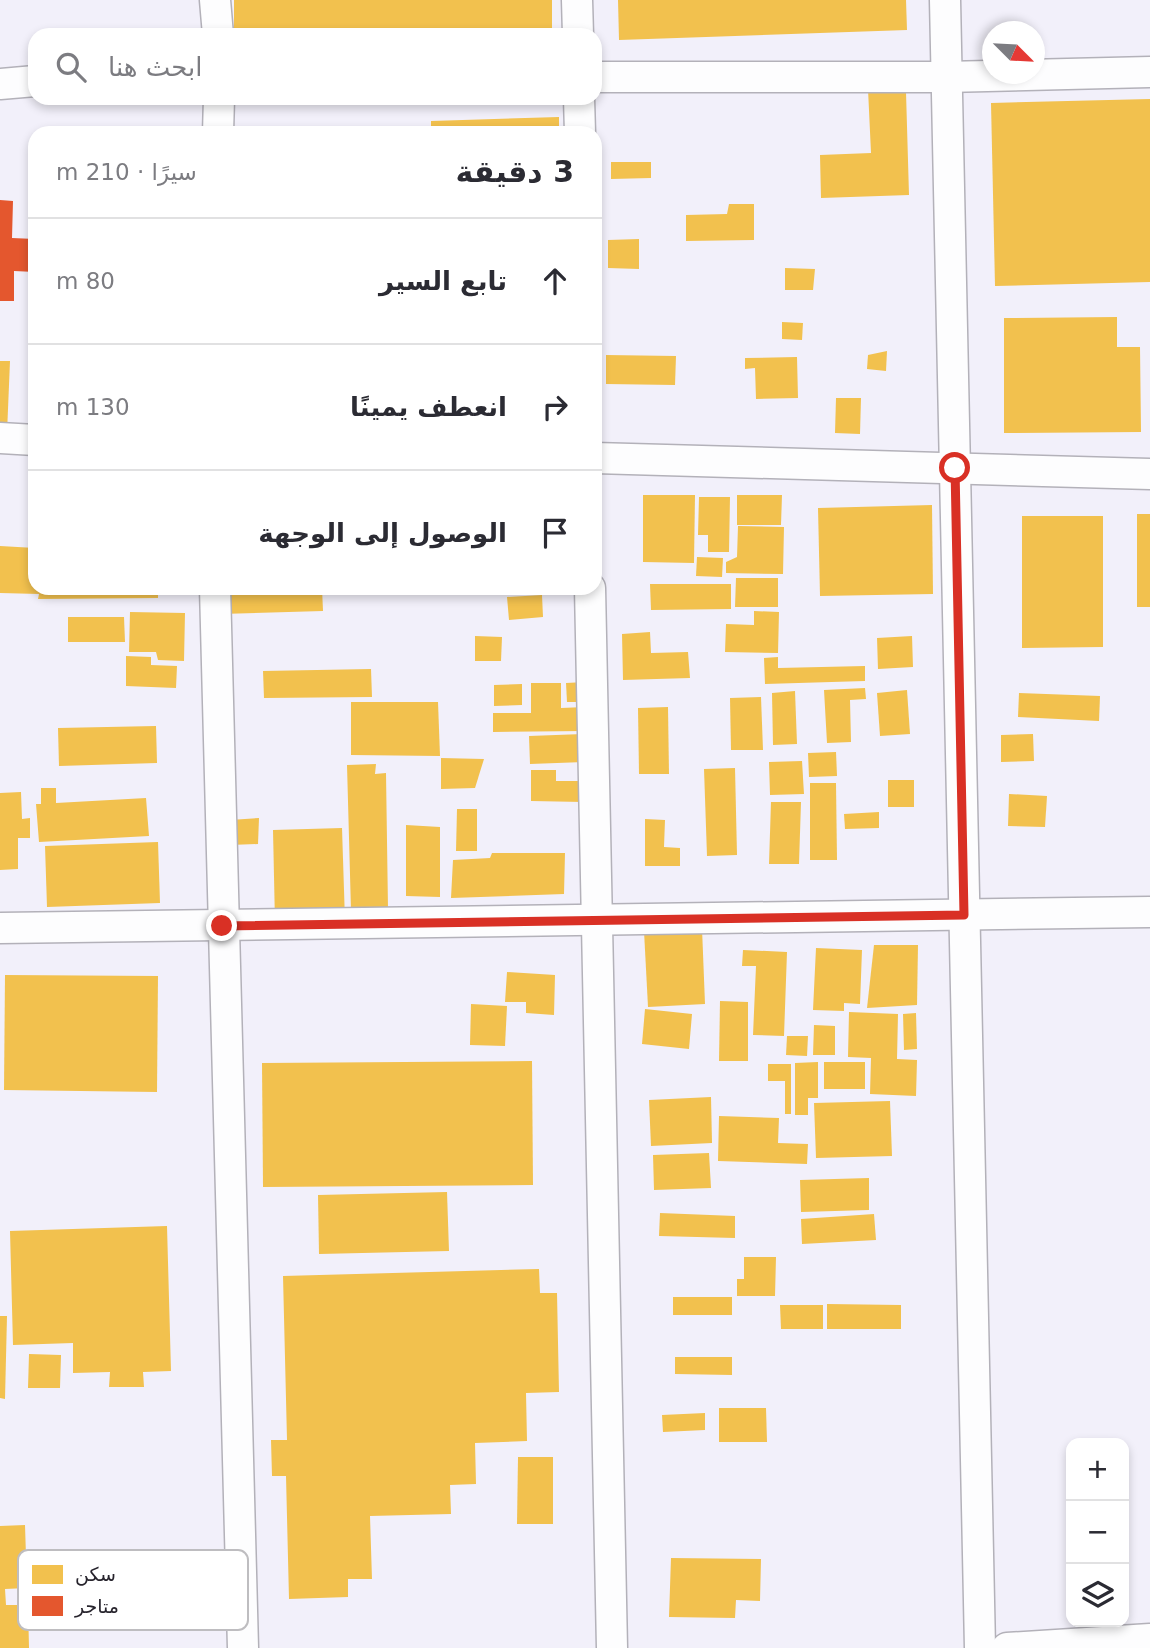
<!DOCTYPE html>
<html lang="ar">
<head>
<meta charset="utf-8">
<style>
	:root { --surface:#fff; --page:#f7f7f7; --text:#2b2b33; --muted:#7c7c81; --line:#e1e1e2 }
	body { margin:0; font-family:"DejaVu Sans","Noto Naskh Arabic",sans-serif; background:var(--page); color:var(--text); direction:rtl }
	.controls { position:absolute; right:21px; bottom:21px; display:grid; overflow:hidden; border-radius:14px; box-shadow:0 4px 10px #0003 }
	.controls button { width:63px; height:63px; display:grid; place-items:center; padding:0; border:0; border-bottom:2px solid var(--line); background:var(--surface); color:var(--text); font:35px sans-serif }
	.compass { position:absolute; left:982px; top:21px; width:63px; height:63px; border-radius:50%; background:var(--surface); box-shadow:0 4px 10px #0003; rotate:114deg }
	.stop { position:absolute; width:21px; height:21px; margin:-16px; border:5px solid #d93025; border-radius:50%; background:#fff }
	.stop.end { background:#d93025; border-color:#fff; box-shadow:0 2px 7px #0008 }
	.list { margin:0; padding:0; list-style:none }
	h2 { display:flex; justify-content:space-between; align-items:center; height:91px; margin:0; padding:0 28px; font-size:30px }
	h2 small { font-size:23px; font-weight:400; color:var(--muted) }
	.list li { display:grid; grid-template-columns:46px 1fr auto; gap:21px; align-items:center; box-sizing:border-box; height:126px; padding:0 28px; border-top:2px solid var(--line) }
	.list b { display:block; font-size:26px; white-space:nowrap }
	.list em { font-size:23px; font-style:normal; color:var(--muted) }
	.icon { flex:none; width:38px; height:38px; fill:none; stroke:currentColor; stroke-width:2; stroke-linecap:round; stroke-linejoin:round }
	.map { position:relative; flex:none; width:1150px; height:1648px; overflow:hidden; direction:ltr }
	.search { position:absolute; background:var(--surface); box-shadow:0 4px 10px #0003; left:28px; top:28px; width:574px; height:77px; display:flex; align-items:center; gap:18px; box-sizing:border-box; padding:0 24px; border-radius:21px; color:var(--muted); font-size:26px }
	.panel { position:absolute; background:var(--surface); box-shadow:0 4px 10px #0003; left:28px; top:126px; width:574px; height:469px; border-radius:21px; direction:rtl }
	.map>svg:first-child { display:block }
	.homes { fill:#f2c14e }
	.shops { fill:#e4572e }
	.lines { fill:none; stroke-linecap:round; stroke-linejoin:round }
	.minor-casing { stroke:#b3b1b9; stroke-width:33 }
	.minor { stroke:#fdfdfe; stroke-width:30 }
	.route { stroke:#d93025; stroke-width:9 }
	.key { fill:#fff; stroke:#bebdc0; stroke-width:2 }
	.key-label { font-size:19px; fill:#27242d }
</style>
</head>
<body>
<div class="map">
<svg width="1150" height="1648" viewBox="0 0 1150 1648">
	<rect width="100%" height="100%" fill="#f2f0fa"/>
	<g class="homes">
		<rect x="234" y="0" width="318" height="35"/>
		<polygon points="618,0 906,0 907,30 619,40"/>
		<polygon points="868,89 906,92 909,195 821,198 820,155 871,153"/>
		<polygon points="1150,99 1150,282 995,286 991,103"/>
		<polygon points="559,117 559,133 431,133 431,121"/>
		<polygon points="611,162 651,162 651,178 611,179"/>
		<polygon points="729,204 754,204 754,240 686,241 686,215 727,214"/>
		<polygon points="639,239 639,269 608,268 608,240"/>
		<polygon points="785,268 815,269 813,290 785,290"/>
		<polygon points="1117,317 1117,347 1140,347 1141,432 1004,433 1004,318"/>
		<polygon points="782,322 803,323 802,340 782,339"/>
		<polygon points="887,351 886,371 867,369 868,355"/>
		<polygon points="606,355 676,356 675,385 606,384"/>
		<polygon points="797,357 798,398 756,399 755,368 745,369 745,358"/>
		<polygon points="0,361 10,361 7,433 0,432"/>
		<polygon points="836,398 861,398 860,434 835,433"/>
		<polygon points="643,495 695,495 694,563 643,562"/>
		<polygon points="737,495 782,495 781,525 737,525"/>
		<polygon points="699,497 730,497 729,552 708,552 708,535 698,535"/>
		<polygon points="932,505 933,594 820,596 818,508"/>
		<rect x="1137" y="514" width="13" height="93"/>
		<polygon points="1022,516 1103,516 1103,647 1022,648"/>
		<polygon points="738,526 784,527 783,574 726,573 726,562 737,557"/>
		<polygon points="0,546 35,548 35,588 158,588 158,598 38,599 39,594 0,593"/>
		<polygon points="697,557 723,558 722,577 696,576"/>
		<polygon points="736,578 778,578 778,607 735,607"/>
		<polygon points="650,584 731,584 731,609 651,610"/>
		<polygon points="322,588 323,611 221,614 221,591"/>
		<polygon points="542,595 543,617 509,620 507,597"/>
		<polygon points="754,611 779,612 778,653 725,652 726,624 754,625"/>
		<polygon points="130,612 185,613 184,661 158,660 156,652 129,652"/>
		<polygon points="68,617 124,617 125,642 68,642"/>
		<polygon points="650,632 651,653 688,652 690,678 623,680 622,634"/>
		<polygon points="475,636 502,637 501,661 475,661"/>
		<polygon points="912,636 913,667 878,669 877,638"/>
		<polygon points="126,656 151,657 151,665 177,666 176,688 126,686"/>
		<polygon points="778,657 778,668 865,666 865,681 765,684 764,658"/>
		<polygon points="371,669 372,697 264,698 263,671"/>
		<polygon points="585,682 586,702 567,702 566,683"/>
		<polygon points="531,683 561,683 561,708 585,707 585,731 493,732 493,713 531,713"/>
		<polygon points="522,684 522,705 494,706 494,685"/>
		<polygon points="865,688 866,699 850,700 851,742 827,743 824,690"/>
		<polygon points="907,690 910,734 880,736 877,693"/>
		<polygon points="795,691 797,744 773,745 772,693"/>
		<polygon points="1019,693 1100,696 1099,721 1018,717"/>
		<polygon points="761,697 763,750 731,750 730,698"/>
		<polygon points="351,702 438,702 440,756 351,755"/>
		<polygon points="668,707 669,774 639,774 638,708"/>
		<polygon points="156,726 157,763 59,766 58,728"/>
		<polygon points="583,734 584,762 530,764 529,736"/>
		<polygon points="1033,734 1034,761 1001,762 1001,735"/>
		<polygon points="836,752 837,776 809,777 808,753"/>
		<polygon points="441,758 484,759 475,788 441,789"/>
		<polygon points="802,761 804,794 770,795 769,762"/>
		<polygon points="376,764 375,774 386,773 388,909 351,911 347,765"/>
		<polygon points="735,768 737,855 707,856 704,769"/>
		<polygon points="531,770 556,770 556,781 583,781 583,802 531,801"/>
		<rect x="888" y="780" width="26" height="27"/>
		<polygon points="810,783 836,783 837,860 810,860"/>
		<polygon points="41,788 56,788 56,803 146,798 149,836 39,842 36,804 41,804"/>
		<polygon points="21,792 22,819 30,818 30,838 18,838 18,869 0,870 0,793"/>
		<polygon points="1009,794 1047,796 1045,827 1008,826"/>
		<polygon points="771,802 801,802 799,864 769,864"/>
		<polygon points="457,809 477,809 477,851 456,851"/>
		<polygon points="879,812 879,828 845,829 844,814"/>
		<polygon points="259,818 258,844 230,845 230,820"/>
		<polygon points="645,819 665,820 664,847 680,848 680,866 645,866"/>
		<polygon points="406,825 440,827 440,897 406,896"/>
		<polygon points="342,828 345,921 275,923 273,830"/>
		<polygon points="158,842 160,903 47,907 45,846"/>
		<polygon points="492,853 565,853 564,894 451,898 453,860 490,858"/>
		<polygon points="702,928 705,1004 648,1007 644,931"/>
		<polygon points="874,945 918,945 917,1005 867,1008"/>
		<polygon points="816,948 862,950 860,1004 844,1003 844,1011 813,1010"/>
		<polygon points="743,950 787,952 784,1036 753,1035 756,966 742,966"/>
		<polygon points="507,972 555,975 554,1015 526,1013 526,1002 505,1002"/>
		<polygon points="5,975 158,976 157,1092 4,1090"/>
		<polygon points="720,1001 748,1002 748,1061 719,1061"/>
		<polygon points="471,1004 507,1006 505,1046 470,1045"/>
		<polygon points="645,1009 692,1014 689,1049 642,1044"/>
		<polygon points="849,1012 898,1014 897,1059 917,1060 916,1096 870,1094 871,1058 848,1057"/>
		<polygon points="916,1013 917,1049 904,1050 903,1014"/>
		<polygon points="814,1025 835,1026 835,1055 813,1055"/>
		<polygon points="787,1036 808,1036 807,1056 786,1055"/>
		<polygon points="532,1061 533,1185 263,1187 262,1063"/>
		<polygon points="818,1062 818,1098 808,1098 808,1115 795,1115 795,1063"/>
		<rect x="824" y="1062" width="41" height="27"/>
		<polygon points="768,1064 791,1064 791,1114 785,1114 785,1081 768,1081"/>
		<polygon points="711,1097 712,1143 651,1146 649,1100"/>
		<polygon points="890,1101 892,1156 816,1158 814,1103"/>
		<polygon points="719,1116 779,1118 778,1143 808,1144 807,1164 718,1161"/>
		<polygon points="709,1153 711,1188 654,1190 653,1155"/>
		<polygon points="869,1178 869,1210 801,1212 800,1180"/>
		<polygon points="447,1192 449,1251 319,1254 318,1195"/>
		<polygon points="660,1213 735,1216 735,1238 659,1236"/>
		<polygon points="874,1214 876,1240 802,1244 801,1219"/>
		<polygon points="167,1226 171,1371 143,1372 144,1387 109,1387 110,1372 73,1373 73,1343 13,1345 10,1231"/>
		<polygon points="744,1257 776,1257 775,1296 737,1296 737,1279 744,1279"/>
		<polygon points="539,1269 540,1293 557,1293 559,1392 526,1393 527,1441 475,1443 476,1484 450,1485 451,1514 370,1516 372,1579 348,1579 348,1597 289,1599 286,1476 272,1476 271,1440 287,1440 283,1276"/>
		<rect x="673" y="1297" width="59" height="18"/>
		<polygon points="827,1304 901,1305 901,1329 827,1329"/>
		<polygon points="780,1305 823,1305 823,1329 781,1329"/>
		<polygon points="0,1316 7,1316 5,1399 0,1398"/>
		<polygon points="29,1354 61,1355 60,1388 28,1388"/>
		<polygon points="675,1357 732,1357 732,1375 675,1374"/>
		<polygon points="719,1408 766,1408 767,1442 719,1442"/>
		<polygon points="705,1413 705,1430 663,1432 662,1415"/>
		<polygon points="518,1457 553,1457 553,1524 517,1524"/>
		<polygon points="25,1525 27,1588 5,1589 6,1605 28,1605 29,1648 0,1648 0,1526"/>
		<polygon points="671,1558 761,1559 760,1601 736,1600 735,1618 669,1617"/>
	</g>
	<polygon class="shops" points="0,200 13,201 12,238 35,239 35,272 14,271 14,301 0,301"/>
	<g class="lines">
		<g class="minor-casing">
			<g id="minor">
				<polyline points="215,0 218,35"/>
				<polyline points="577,0 578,35"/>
				<polyline points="945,0 980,1648"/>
				<polyline points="595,77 946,77 1150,72"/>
				<polyline points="0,84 35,81"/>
				<polyline points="579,98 580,133"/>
				<polyline points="218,133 219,98"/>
				<polyline points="0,438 35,440"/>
				<polyline points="595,458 1150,474"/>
				<polyline points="215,588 243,1648"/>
				<polyline points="590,588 612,1648"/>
				<polyline points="0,928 1150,912"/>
				<polyline points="1007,1648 1150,1639"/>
			</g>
		</g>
		<use href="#minor" class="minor"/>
	</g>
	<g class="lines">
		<polyline class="route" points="222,926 964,915 955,468"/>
	</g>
	<rect x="18" y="1550" width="230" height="80" rx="10" class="key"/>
	<rect x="32" y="1565" width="31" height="19" fill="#f2c14e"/>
	<rect x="32" y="1596" width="31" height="20" fill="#e4572e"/>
	<g class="key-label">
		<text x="75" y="1581">سكن</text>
		<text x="75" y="1613">متاجر</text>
	</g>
</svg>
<div class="controls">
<button>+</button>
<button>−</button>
<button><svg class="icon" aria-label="layers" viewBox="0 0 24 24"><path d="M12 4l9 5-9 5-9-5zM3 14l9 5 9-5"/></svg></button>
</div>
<svg class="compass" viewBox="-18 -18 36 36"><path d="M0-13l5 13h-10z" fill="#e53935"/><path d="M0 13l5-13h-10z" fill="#7c7c81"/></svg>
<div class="stop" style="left:955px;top:468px"></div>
<div class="stop end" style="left:222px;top:926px"></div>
<div class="search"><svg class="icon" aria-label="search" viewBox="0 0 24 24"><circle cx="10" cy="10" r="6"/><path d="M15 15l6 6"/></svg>ابحث هنا</div>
<section class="panel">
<h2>3 دقيقة<small>سيرًا · 210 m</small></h2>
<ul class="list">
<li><svg class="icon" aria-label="ahead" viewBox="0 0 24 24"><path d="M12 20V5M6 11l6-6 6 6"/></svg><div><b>تابع السير</b></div><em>80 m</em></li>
<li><svg class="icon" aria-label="right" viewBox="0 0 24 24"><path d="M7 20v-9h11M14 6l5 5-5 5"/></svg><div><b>انعطف يمينًا</b></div><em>130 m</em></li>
<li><svg class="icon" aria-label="arrive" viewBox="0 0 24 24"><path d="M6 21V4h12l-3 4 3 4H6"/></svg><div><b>الوصول إلى الوجهة</b></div></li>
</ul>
</section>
</div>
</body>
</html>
